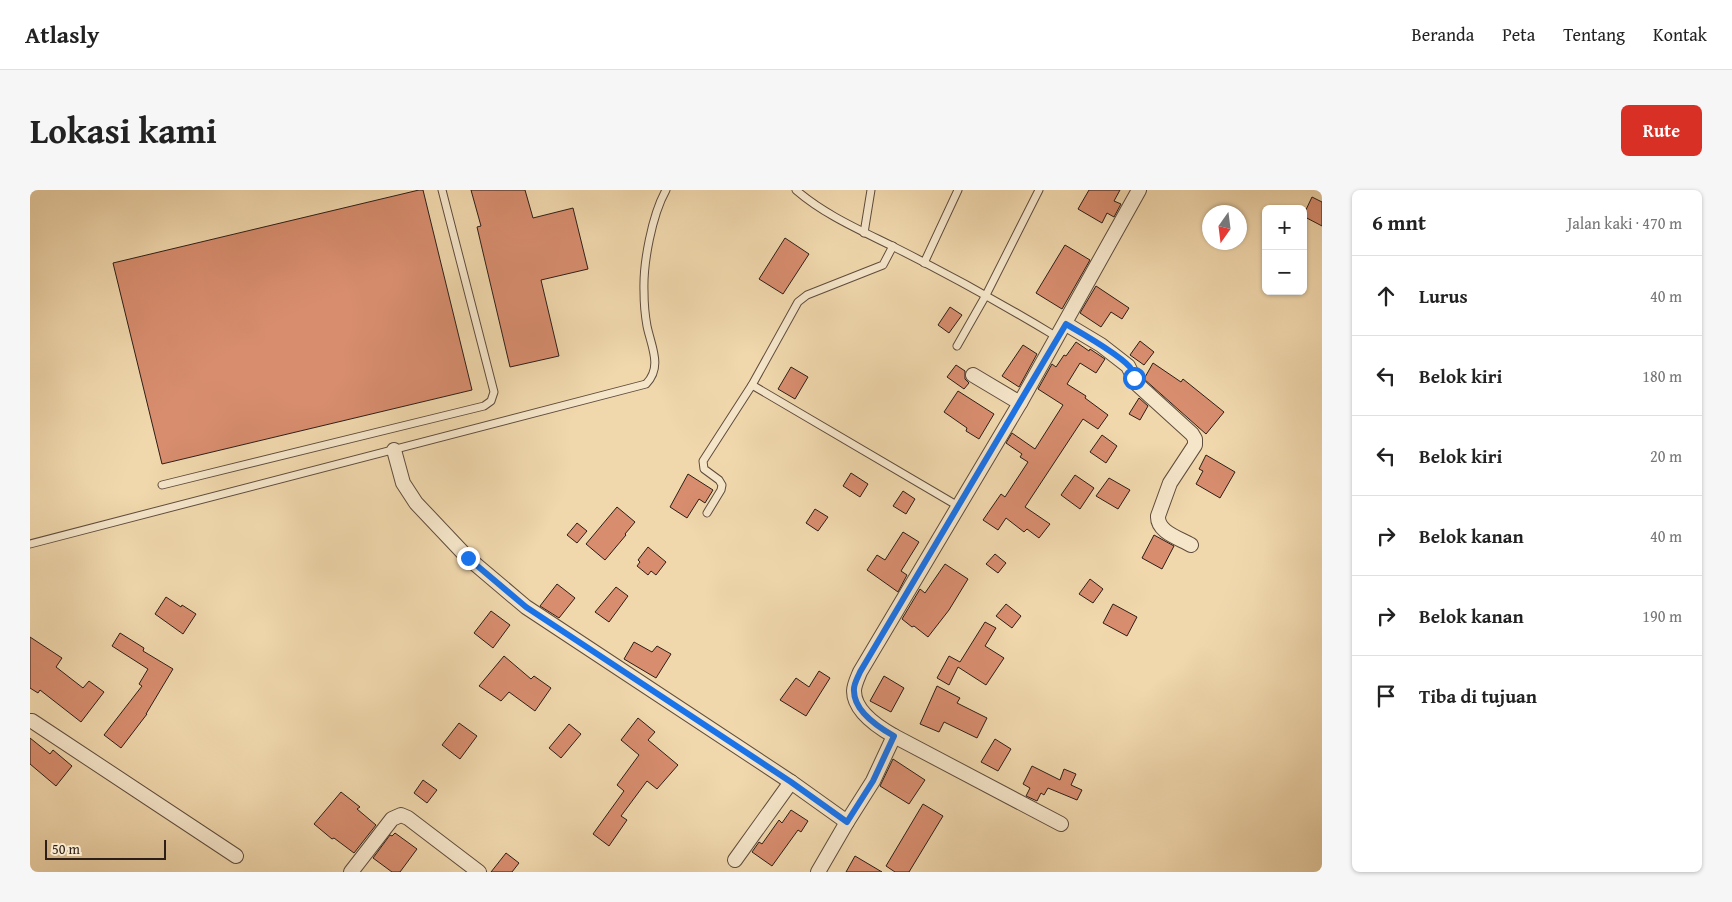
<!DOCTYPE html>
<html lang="id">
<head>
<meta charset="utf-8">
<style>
	:root { --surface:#fff; --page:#f6f6f6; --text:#222; --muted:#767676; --line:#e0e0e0; --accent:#d93025 }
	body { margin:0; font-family:"Gentium Book Plus",serif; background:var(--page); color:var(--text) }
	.controls { position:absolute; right:15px; top:15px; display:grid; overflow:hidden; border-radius:8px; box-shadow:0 1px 4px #0004 }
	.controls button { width:45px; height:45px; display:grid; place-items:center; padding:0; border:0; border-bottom:1px solid var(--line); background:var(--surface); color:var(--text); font:25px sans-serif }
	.compass { position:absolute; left:1172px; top:15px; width:45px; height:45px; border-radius:50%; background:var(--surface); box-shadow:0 1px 4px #0004; rotate:194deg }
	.scale { position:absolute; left:15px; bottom:12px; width:121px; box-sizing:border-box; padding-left:5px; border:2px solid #2d1e18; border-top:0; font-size:14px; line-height:18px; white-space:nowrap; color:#2d1e18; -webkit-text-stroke:4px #f5e5c9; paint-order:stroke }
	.stop { position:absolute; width:15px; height:15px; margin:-11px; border:4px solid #1a73e8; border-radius:50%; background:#fff }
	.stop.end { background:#1a73e8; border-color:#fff; box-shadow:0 1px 5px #0008 }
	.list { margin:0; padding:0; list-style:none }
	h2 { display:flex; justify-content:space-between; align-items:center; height:65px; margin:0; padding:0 20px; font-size:21px }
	h2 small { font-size:16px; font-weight:400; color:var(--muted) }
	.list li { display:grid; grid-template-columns:32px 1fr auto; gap:15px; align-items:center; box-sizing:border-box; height:80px; padding:0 20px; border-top:1px solid var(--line) }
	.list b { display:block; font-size:19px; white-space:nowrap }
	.list em { font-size:16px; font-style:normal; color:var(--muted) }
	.icon { flex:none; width:28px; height:28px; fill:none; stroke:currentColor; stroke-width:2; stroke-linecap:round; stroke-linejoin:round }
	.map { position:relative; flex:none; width:1292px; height:682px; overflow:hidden; border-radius:8px }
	header { display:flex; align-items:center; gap:30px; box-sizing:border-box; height:70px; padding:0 25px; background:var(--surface); border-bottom:1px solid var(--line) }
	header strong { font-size:24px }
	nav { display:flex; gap:28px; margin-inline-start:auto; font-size:18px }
	.intro { display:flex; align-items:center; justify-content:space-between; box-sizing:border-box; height:120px; padding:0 30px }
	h1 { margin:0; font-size:35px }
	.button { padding:12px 22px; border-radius:8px; background:var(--accent); color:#fff; font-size:18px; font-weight:700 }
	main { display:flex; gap:30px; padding:0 30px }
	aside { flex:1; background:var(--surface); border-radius:8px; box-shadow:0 1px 4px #0004 }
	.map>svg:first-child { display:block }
	.building { fill:#d78d6e; stroke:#2d1e18 }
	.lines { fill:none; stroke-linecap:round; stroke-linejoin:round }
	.lane-casing { stroke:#5e4c3d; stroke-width:9 }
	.street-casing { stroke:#5e4c3d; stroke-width:16 }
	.lane { stroke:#f5e5c9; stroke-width:7 }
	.street { stroke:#f5e5c9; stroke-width:14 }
	.route { stroke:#1a73e8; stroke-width:6 }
</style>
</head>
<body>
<header>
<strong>Atlasly</strong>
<nav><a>Beranda</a><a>Peta</a><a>Tentang</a><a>Kontak</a></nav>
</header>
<div class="intro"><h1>Lokasi kami</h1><a class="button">Rute</a></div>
<main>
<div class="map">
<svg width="1292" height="682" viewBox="0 0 1292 682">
	<rect width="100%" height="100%" fill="#f0d7ac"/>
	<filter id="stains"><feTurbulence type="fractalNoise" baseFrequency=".004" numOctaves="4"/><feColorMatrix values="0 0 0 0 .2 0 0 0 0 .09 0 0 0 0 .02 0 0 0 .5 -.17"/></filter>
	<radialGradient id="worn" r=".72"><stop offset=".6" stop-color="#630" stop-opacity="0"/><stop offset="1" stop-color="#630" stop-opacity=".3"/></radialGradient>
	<g class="building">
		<polygon points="389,0 393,0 442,200 132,274 83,73"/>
		<polygon points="441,0 495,0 503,28 543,18 558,79 511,90 529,166 480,177 447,37 451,36"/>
		<polygon points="1059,0 1090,0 1084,11 1091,14 1084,27 1077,23 1072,33 1048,19"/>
		<polygon points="1282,7 1292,12 1292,36 1273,26"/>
		<polygon points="755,48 779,64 753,104 729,89"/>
		<polygon points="1035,55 1060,70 1032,119 1006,103"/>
		<polygon points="1066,96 1099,118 1092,129 1081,122 1071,137 1050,123"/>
		<polygon points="920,117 932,125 919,143 908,135"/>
		<polygon points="1110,151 1124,162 1114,175 1100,165"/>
		<polygon points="1046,152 1059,161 1060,159 1075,169 1066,183 1050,173 1037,194 1056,206 1055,208 1078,225 1068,239 1053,229 995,317 1020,334 1009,348 997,339 994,342 976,328 968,340 953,330 971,304 975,307 998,272 990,267 992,264 976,253 982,243 1005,259 1033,215 1008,199 1022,174 1026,177 1034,165 1036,166"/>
		<polygon points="993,155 1007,164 989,197 972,186"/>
		<polygon points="1123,173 1151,192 1153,189 1194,222 1176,244 1114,189"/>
		<polygon points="926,175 935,181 935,189 939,193 934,199 917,187"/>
		<polygon points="761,177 778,187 765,209 748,199"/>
		<polygon points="928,201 964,224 949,249 936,241 937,238 914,222"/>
		<polygon points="1109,208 1118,216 1110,230 1099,224"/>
		<polygon points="1072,245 1087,256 1076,273 1060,262"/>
		<polygon points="1176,265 1205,282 1190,308 1166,294 1173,281 1169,279"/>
		<polygon points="821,283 838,294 830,307 813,296"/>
		<polygon points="658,284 683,300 675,313 669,309 657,328 640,317"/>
		<polygon points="1045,285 1064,298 1050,319 1031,305"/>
		<polygon points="1079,288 1100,300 1088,319 1066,306"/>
		<polygon points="873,301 885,309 876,324 863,316"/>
		<polygon points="587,317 605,332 595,344 596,345 575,370 556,354"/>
		<polygon points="785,319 798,327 788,341 776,333"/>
		<polygon points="547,333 557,341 547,353 537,345"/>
		<polygon points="873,342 889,352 871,381 877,385 868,402 837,380 847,365 855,370"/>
		<polygon points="1124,345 1144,356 1132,379 1112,368"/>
		<polygon points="618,357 636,372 626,385 621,381 618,385 607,376 610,372 608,370"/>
		<polygon points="965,364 976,373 968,383 956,374"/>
		<polygon points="915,374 938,389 919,420 898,447 884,436 882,437 872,429 890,399 895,403"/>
		<polygon points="1060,389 1073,399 1063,413 1049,404"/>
		<polygon points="527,394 545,408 529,428 510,416"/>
		<polygon points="586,397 598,406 579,432 565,422"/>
		<polygon points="136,407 151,417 152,415 166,424 153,444 125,424"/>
		<polygon points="976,414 991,426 982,438 966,426"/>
		<polygon points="1083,414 1107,427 1097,446 1073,433"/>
		<polygon points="461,421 480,435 463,458 444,443"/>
		<polygon points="955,432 966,438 955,456 974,468 956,495 928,477 919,495 907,488 919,466 930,472"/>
		<polygon points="90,443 114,458 113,461 143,479 116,524 117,524 91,558 74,545 112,496 109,494 118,479 82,456"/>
		<polygon points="0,447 32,468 26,477 53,498 59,491 74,502 51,532 10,500 8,503 0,498"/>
		<polygon points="604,452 622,462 627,456 641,464 626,488 594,469"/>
		<polygon points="474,466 501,489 504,486 521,498 505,521 479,502 471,511 449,496"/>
		<polygon points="789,481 800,488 776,526 750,510 766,488 779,497"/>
		<polygon points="854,486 874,498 861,522 840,511"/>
		<polygon points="907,496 930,508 927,513 957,528 947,548 914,532 909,542 890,534"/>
		<polygon points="608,528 625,542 618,550 648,575 627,599 617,591 591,626 597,630 579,656 563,644 594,601 587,595 609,565 591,550"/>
		<polygon points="429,533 447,546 430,569 412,555"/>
		<polygon points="539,534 551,544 531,568 519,558"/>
		<polygon points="0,548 20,564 23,560 42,576 26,596 0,574"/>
		<polygon points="965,549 981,559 968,581 951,572"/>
		<polygon points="863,569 895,590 879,614 850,596"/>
		<polygon points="1002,576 1030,590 1034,579 1046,584 1041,595 1052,600 1047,610 1018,598 1014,605 1011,603 1007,611 996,606 1000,598 993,594"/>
		<polygon points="393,590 407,600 397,613 384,603"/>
		<polygon points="311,602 330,617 327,619 346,635 324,663 304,648 302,649 284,634"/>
		<polygon points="893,614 913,626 879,682 865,682 856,676"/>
		<polygon points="761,620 778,631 771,642 768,640 742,676 722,662 729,652 732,654 749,630 752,633"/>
		<polygon points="365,643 387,659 370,682 362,682 343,668 360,645 362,646"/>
		<polygon points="476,663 489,673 482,682 461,682"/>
		<polygon points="825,666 852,682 816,682"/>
	</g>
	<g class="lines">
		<g class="lane-casing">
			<g id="lane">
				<path d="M766,0C795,25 830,40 864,57C920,85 974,115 1027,147"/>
				<polyline points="834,43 841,0"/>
				<polyline points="894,73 928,0"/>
				<polyline points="927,156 956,105 1009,0"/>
				<polyline points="722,195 928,316"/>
				<polyline points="132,295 454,216 461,211 464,202 412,0"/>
				<polyline points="677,323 691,300 692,295 689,290 674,279 673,271 722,195 768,112 777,105 853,75 863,56"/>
				<path d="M0,354L616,194C633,177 621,156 617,136C615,125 614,112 614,101C613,73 622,25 636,0"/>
			</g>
		</g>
		<g class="street-casing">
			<g id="street">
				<path d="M1036,134L1071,155L1098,176L1107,194L1162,244L1165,249V255L1140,293L1128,326C1127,342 1149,348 1161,355"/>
				<polyline points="943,185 990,213"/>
				<polyline points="364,260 373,293 386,313 438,368 496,417 761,592 817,632"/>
				<polyline points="0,531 2,531 206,666"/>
				<polyline points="864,546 1031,634"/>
				<polyline points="705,670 761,592"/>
				<polyline points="321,682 362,629 371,625 378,628 449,682"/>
				<path d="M788,682L817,632L843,591L864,546C848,537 824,521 824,501C824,495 828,487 830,482L990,213L1109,0"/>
			</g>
		</g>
		<use href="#lane" class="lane"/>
		<use href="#street" class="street"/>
	</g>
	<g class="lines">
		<path class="route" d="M438,368L496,417L761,592L817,632L843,591L864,546C848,537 824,521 824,501C823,495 828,487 830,482L1036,134C1048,141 1096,168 1102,180C1102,181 1103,186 1104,188"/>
	</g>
	<rect width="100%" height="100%" filter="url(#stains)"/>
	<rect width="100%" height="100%" fill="url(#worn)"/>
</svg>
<div class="controls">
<button>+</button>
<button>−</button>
</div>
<svg class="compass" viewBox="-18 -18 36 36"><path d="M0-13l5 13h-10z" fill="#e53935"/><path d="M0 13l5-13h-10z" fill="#767676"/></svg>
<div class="scale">50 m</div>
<div class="stop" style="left:1104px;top:188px"></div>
<div class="stop end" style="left:438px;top:368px"></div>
</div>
<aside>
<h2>6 mnt<small>Jalan kaki · 470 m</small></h2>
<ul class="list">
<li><svg class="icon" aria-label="ahead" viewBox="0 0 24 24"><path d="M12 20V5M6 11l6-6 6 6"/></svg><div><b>Lurus</b></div><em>40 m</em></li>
<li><svg class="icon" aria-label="left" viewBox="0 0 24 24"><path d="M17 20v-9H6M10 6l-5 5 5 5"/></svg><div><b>Belok kiri</b></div><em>180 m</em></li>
<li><svg class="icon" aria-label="left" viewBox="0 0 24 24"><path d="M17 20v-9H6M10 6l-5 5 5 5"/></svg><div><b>Belok kiri</b></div><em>20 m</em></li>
<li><svg class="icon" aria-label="right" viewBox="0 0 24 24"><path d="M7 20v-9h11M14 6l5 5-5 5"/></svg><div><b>Belok kanan</b></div><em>40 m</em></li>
<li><svg class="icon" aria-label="right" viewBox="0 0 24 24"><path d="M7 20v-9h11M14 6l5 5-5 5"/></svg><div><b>Belok kanan</b></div><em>190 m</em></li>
<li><svg class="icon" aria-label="arrive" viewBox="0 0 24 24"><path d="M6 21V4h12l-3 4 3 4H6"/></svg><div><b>Tiba di tujuan</b></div></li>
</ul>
</aside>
</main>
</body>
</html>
